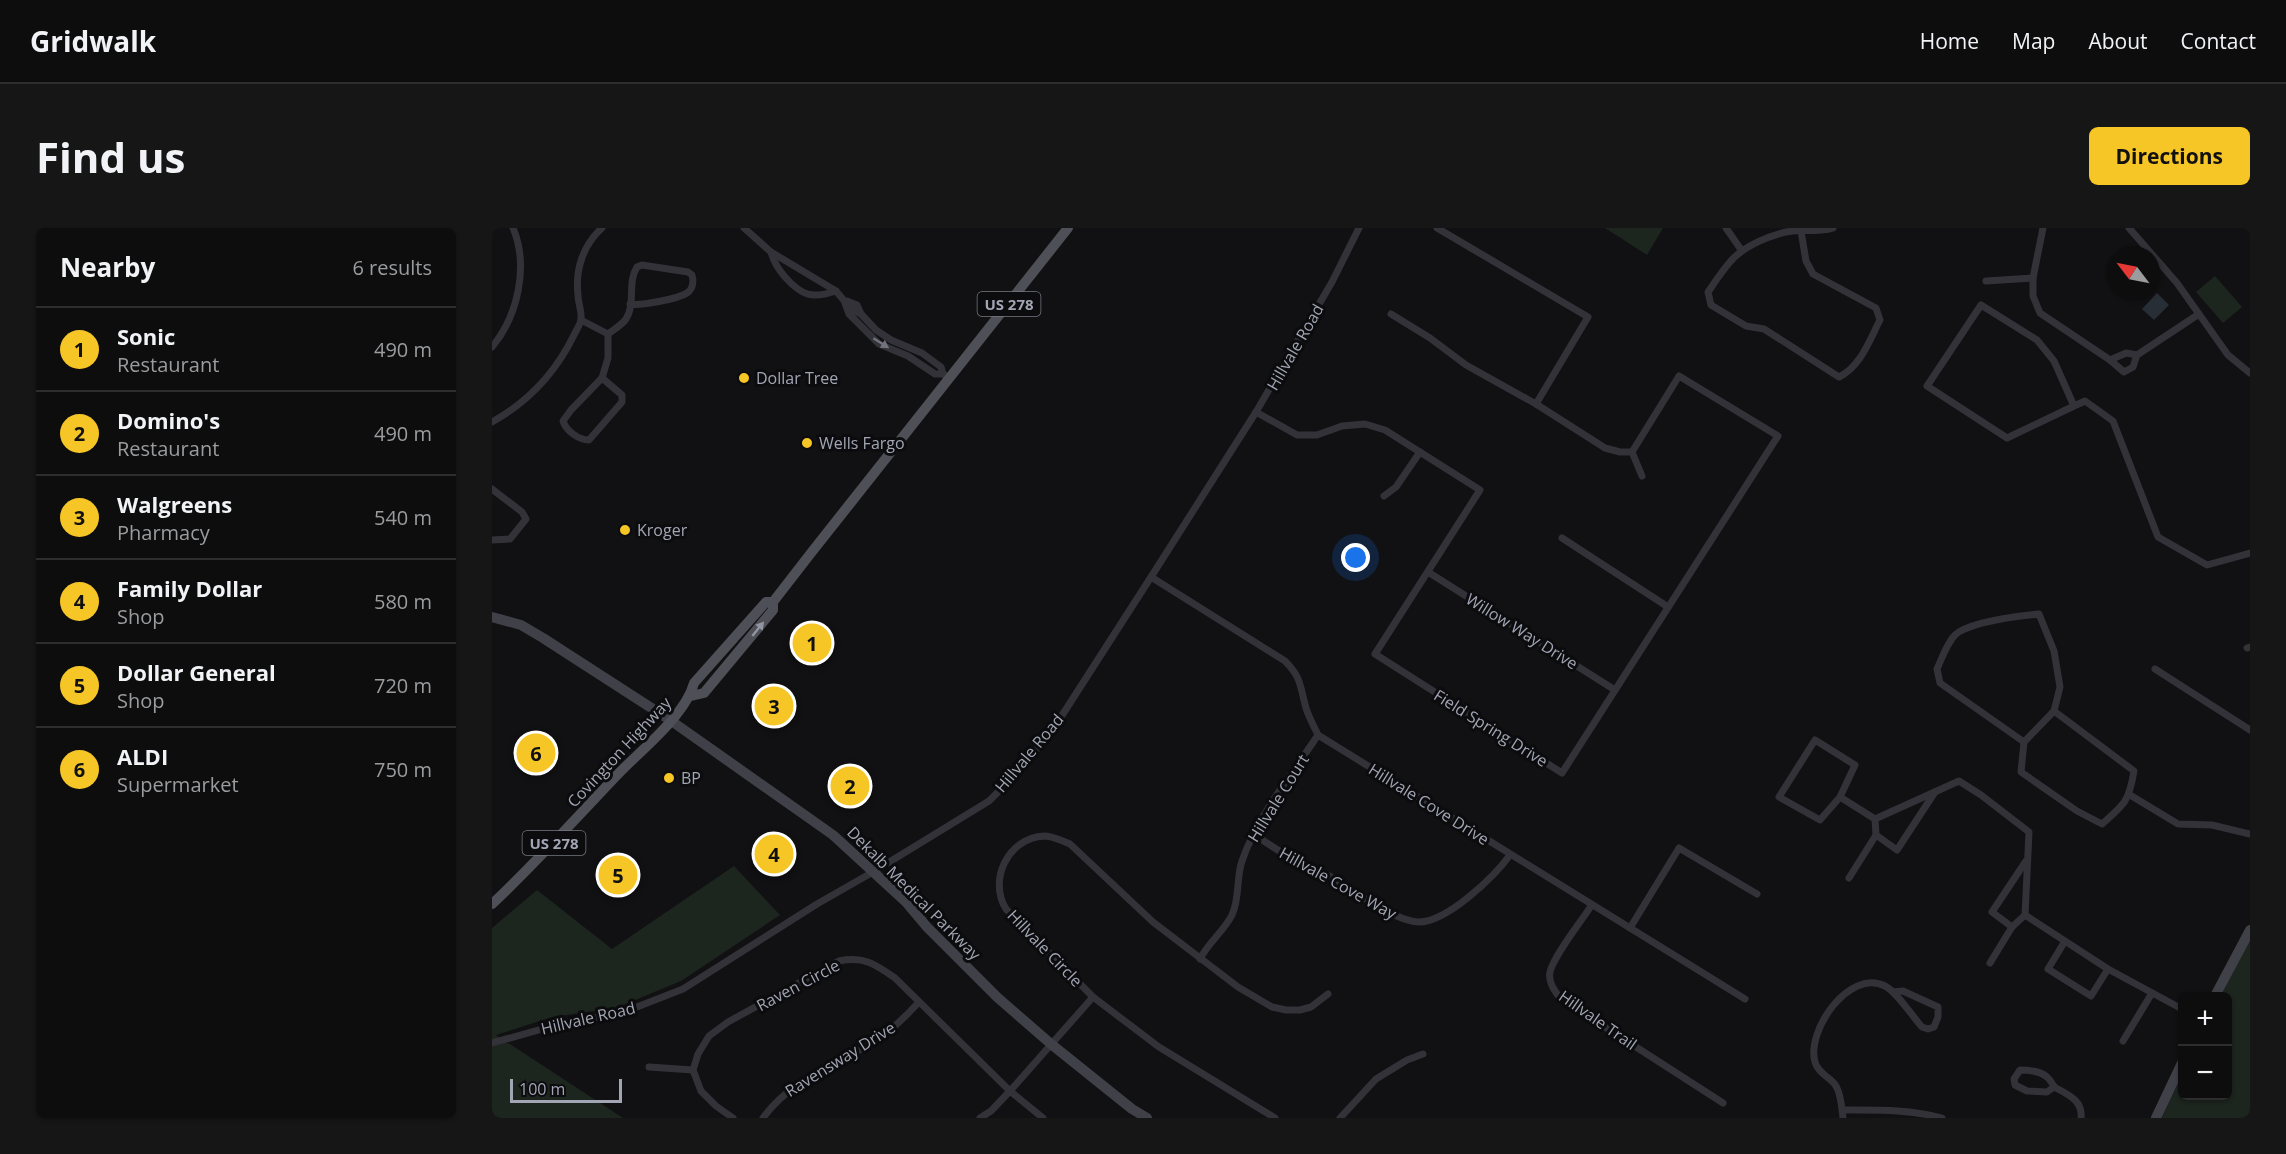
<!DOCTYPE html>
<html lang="en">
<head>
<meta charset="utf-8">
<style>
	:root { --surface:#0d0d0e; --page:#161617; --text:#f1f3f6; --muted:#9a9c9e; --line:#2d2d2e; --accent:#f6c526 }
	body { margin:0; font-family:"Open Sans",sans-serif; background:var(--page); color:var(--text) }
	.controls { position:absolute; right:18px; bottom:18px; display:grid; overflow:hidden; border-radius:9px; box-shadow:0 2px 4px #0004 }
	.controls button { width:54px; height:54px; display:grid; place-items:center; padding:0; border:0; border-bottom:2px solid var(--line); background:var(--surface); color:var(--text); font:30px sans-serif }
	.compass { position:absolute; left:1614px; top:18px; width:54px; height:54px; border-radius:50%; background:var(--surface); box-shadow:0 2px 4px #0004; rotate:302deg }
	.scale { position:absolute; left:18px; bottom:15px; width:112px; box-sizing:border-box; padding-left:6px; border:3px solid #a2a6b4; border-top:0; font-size:16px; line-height:21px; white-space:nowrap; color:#a2a6b4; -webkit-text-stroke:4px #0c0c0e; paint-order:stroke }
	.you { position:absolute; left:864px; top:330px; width:21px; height:21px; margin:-15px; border:4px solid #fff; border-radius:50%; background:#1a73e8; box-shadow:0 0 0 9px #1a73e833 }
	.badge { display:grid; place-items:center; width:39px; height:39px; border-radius:50%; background:var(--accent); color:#111; font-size:20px; font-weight:700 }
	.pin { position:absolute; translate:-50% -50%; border:3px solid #fff; box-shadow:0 2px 6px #0006 }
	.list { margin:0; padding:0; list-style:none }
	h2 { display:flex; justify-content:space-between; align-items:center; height:78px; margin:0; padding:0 24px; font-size:26px }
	h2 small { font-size:20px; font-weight:400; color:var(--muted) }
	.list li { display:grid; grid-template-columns:39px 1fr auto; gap:18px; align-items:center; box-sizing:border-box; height:84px; padding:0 24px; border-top:2px solid var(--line) }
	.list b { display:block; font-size:22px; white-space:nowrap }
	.list p { margin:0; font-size:20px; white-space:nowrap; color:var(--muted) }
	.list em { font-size:20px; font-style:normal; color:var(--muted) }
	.map { position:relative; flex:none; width:1758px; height:890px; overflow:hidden; border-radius:9px }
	header { display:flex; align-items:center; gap:36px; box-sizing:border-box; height:84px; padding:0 30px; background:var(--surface); border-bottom:2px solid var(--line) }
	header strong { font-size:28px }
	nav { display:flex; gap:33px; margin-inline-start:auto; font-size:21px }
	.intro { display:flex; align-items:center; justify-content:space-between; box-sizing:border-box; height:144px; padding:0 36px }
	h1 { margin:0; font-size:42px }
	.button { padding:15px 27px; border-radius:9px; background:var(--accent); color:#111; font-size:21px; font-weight:700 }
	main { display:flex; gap:36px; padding:0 36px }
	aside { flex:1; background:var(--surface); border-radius:9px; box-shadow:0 2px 4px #0004 }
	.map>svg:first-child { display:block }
	.green { fill:#1d251f }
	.water { fill:#272e36 }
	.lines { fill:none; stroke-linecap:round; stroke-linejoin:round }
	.street { stroke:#323238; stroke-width:7 }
	.secondary { stroke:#404148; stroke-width:10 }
	.primary { stroke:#4e4f57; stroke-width:10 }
	.oneway { fill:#70727c }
	.oneway2 { fill:#9195a1 }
	.poi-dot { fill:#f6c526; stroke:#0c0c0e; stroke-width:2 }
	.labels { text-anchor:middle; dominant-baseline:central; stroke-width:6; stroke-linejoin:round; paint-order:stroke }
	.shield { fill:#0c0c0e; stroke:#757882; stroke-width:1.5 }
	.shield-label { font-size:15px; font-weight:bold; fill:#a2a6b4 }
	.street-label { font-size:16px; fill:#a2a6b4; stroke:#0c0c0e }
	.poi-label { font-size:16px; fill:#a2a6b4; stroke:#0c0c0e; text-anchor:start }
</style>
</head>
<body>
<header>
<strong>Gridwalk</strong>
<nav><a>Home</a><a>Map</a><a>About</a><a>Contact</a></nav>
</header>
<div class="intro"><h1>Find us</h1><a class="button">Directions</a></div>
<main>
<aside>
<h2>Nearby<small>6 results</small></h2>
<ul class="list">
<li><span class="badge">1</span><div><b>Sonic</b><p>Restaurant</p></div><em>490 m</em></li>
<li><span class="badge">2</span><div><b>Domino's</b><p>Restaurant</p></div><em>490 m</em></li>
<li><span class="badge">3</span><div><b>Walgreens</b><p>Pharmacy</p></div><em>540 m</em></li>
<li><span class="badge">4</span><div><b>Family Dollar</b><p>Shop</p></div><em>580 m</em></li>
<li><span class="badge">5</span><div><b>Dollar General</b><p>Shop</p></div><em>720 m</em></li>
<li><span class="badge">6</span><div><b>ALDI</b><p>Supermarket</p></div><em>750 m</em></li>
</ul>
</aside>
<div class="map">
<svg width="1758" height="890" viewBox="0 0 1758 890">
	<rect width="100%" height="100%" fill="#111113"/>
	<g class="green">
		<polygon points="1113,0 1171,0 1155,27"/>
		<polygon points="1723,48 1750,79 1731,95 1704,64"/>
		<polygon points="242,638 288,687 189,753 124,780 60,789 4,807 131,890 0,890 0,700 45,662 120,721"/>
		<polygon points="1758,709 1758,890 1670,890 1690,847 1690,868 1736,868 1736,768 1729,768"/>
	</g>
	<polygon class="water" points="1665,65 1677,77 1662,92 1650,81"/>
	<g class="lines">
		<g class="street">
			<polyline points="252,0 279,24 344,63 360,82 369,86"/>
			<polyline points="945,0 1096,89 1044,176"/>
			<polyline points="1234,0 1250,23"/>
			<polyline points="1637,0 1685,55 1736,127 1758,145"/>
			<path d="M1309,3L1314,33L1321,46L1384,80L1388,92C1377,113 1369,138 1347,149L1272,101L1254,98L1219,77L1216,64C1223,54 1230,43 1238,34C1251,18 1280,6 1300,3C1314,1 1327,5 1341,0"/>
			<path d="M279,24C282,35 286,41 293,49C310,68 320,71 344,63"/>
			<polyline points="1541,50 1541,68 1548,85 1618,132 1632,144 1641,139 1645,127"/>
			<polyline points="1494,53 1541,50 1551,0"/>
			<polyline points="355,73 365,77 369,86 384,102 399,112 430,125 449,139 451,146 457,150"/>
			<polyline points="353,75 357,86 387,116 416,128 443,146 451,146"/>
			<polyline points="899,86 938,110 974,137 1044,176 1113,220 1128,224 1140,224"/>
			<polyline points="89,92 116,106"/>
			<path d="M0,119C26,88 37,38 21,0"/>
			<polyline points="1618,132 1634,125 1645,127 1707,86"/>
			<path d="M110,150L116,130V106C121,102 130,97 134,91C144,76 135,54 145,39L150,37L196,44L200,47C202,53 201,61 195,65C186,71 148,78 138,76"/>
			<path d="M110,150L130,167V174L97,212C87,212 74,203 71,193L79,182Z"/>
			<polyline points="1582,178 1515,210 1435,158 1489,77 1545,112 1562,133 1582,178 1593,173 1621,193 1666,309 1715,337 1758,325"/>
			<polyline points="764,184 805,207 825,207 850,198 873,196 893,202 988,262 883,426 1070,545 1286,208 1187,148 1140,224 1150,248"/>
			<path d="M0,194C36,174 64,144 82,107C84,102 89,96 89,91C90,83 86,75 86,67C83,42 91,17 110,0"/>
			<polyline points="0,261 30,284 34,291 18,311 0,312"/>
			<polyline points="892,268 904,259 928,224"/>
			<polyline points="1070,310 1176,379"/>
			<polyline points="936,344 1123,462"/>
			<path d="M659,349L793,433C810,450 808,459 814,480C817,490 822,498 826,507L1253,771"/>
			<polyline points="1755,420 1758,419"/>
			<polyline points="1663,441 1758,502"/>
			<path d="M1562,483L1642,543C1637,573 1633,576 1610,596L1585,583L1529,544L1532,514Z"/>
			<polygon points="1323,512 1363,537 1348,569 1328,592 1287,569"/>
			<path d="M1532,514L1448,455L1445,441C1450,430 1455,415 1463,407C1477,394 1527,388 1547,386L1562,423L1568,459L1562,483"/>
			<polyline points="1638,567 1686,596 1720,597 1758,606"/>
			<polyline points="1348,569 1383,591 1467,553 1489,567 1537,604 1533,687 1616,741 1690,781"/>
			<polyline points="1383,591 1384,607 1405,622 1443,564"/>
			<path d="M761,606C777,616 792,627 808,635C817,639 826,642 834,646C857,659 903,694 927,694C955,694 1002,649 1018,627"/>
			<polyline points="1357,650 1384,607"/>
			<path d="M1099,678C1089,694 1062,727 1058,744C1056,754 1062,762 1068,770L1231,875"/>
			<polyline points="1533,687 1520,699 1500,684 1534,633"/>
			<polyline points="1138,700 1187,620 1265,666"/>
			<polyline points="1573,713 1556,741 1599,768 1616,741"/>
			<path d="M708,731C716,715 732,703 740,687C748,670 744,650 750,633C765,589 800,546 826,507"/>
			<polyline points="1498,735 1520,699"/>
			<polyline points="1631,813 1660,765"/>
			<polyline points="0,815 75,794 127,786 191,761 325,676 381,644 497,573 522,548 560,503 659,349 764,184 840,54 867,0"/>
			<polyline points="157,839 201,842"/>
			<path d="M1562,859L1555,864L1535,863L1523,857L1522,851L1528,842C1537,842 1548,843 1555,849C1559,852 1560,857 1564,860C1577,867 1591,873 1589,890"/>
			<path d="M1351,882C1384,882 1418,881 1450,890"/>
			<path d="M241,890L224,878L209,863L201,842L206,826L217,808L236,794L347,733C372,728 383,736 403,750L518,863L551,890"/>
			<path d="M271,890C300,849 349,836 389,809C403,799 415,787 427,774"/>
			<polyline points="488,890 499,883 518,863 601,769"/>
			<path d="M783,890L667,819L601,769L514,681C496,652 516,610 552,608C561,608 570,613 578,616L661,694L746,759L780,779L794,782H808L819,779L836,766"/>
			<polyline points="848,890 884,851 915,832 931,826"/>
			<path d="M1351,890C1350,881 1349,866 1344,858C1339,849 1326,846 1323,834C1314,803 1357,740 1393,758C1405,764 1420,788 1430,799L1436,801L1442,799L1446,789V779L1411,763L1401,764"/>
		</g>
		<g class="secondary">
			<polyline points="0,389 29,397 51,410 178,492 341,607 414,674 435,699 505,769 559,816 640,881 655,890"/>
			<polyline points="1723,768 1758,702"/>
			<polyline points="1664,890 1690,835"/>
		</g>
		<g class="primary">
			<polyline points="199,468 212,465 281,382 281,374 319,325 576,0"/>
			<path d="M0,676C44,635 84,590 126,546C149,522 193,488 202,455L274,374H281"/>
		</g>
	</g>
	<defs><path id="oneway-solid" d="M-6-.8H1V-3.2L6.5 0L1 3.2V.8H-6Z" transform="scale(1.5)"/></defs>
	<use class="oneway" href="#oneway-solid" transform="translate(389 115) rotate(32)"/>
	<use class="oneway2" href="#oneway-solid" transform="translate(266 401) rotate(-51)"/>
	<g class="poi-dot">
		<circle cx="252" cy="150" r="6"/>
		<circle cx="315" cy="215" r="6"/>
		<circle cx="133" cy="302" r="6"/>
		<circle cx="177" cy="550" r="6"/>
	</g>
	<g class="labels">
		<g class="shield">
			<rect x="485.5" y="64" width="63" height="24" rx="4.5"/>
			<rect x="30.5" y="603" width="63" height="24" rx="4.5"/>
		</g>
		<g class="shield-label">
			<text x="517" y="76">US 278</text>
			<text x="62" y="615">US 278</text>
		</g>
		<g class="street-label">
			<text transform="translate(803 119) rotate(-60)">Hillvale Road</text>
			<text transform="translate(1030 403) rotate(32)">Willow Way Drive</text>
			<text transform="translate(999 500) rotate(32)">Field Spring Drive</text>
			<text transform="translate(127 524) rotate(-47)">Covington Highway</text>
			<text transform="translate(537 525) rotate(-50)">Hillvale Road</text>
			<text transform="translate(786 570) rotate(-58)">Hillvale Court</text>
			<text transform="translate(937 576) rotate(32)">Hillvale Cove Drive</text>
			<text transform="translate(846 655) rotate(29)">Hillvale Cove Way</text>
			<text transform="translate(422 665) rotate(45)">Dekalb Medical Parkway</text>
			<text transform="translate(553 720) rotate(46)">Hillvale Circle</text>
			<text transform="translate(306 757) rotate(-28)">Raven Circle</text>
			<text transform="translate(96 790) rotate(-13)">Hillvale Road</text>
			<text transform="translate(1106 792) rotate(35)">Hillvale Trail</text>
			<text transform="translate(348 831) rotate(-32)">Ravensway Drive</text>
		</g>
		<g class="poi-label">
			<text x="264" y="150">Dollar Tree</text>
			<text x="327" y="215">Wells Fargo</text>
			<text x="145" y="302">Kroger</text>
			<text x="189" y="550">BP</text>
		</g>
	</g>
</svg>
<div class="controls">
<button>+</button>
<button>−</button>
</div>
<svg class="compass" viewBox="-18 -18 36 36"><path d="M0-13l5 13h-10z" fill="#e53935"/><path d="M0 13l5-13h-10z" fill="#9a9c9e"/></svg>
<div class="scale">100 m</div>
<div class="you"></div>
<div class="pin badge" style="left:320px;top:415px">1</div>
<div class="pin badge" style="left:358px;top:558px">2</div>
<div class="pin badge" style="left:282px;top:478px">3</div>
<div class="pin badge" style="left:282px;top:626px">4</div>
<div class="pin badge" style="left:126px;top:647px">5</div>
<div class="pin badge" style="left:44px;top:525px">6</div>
</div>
</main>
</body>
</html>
